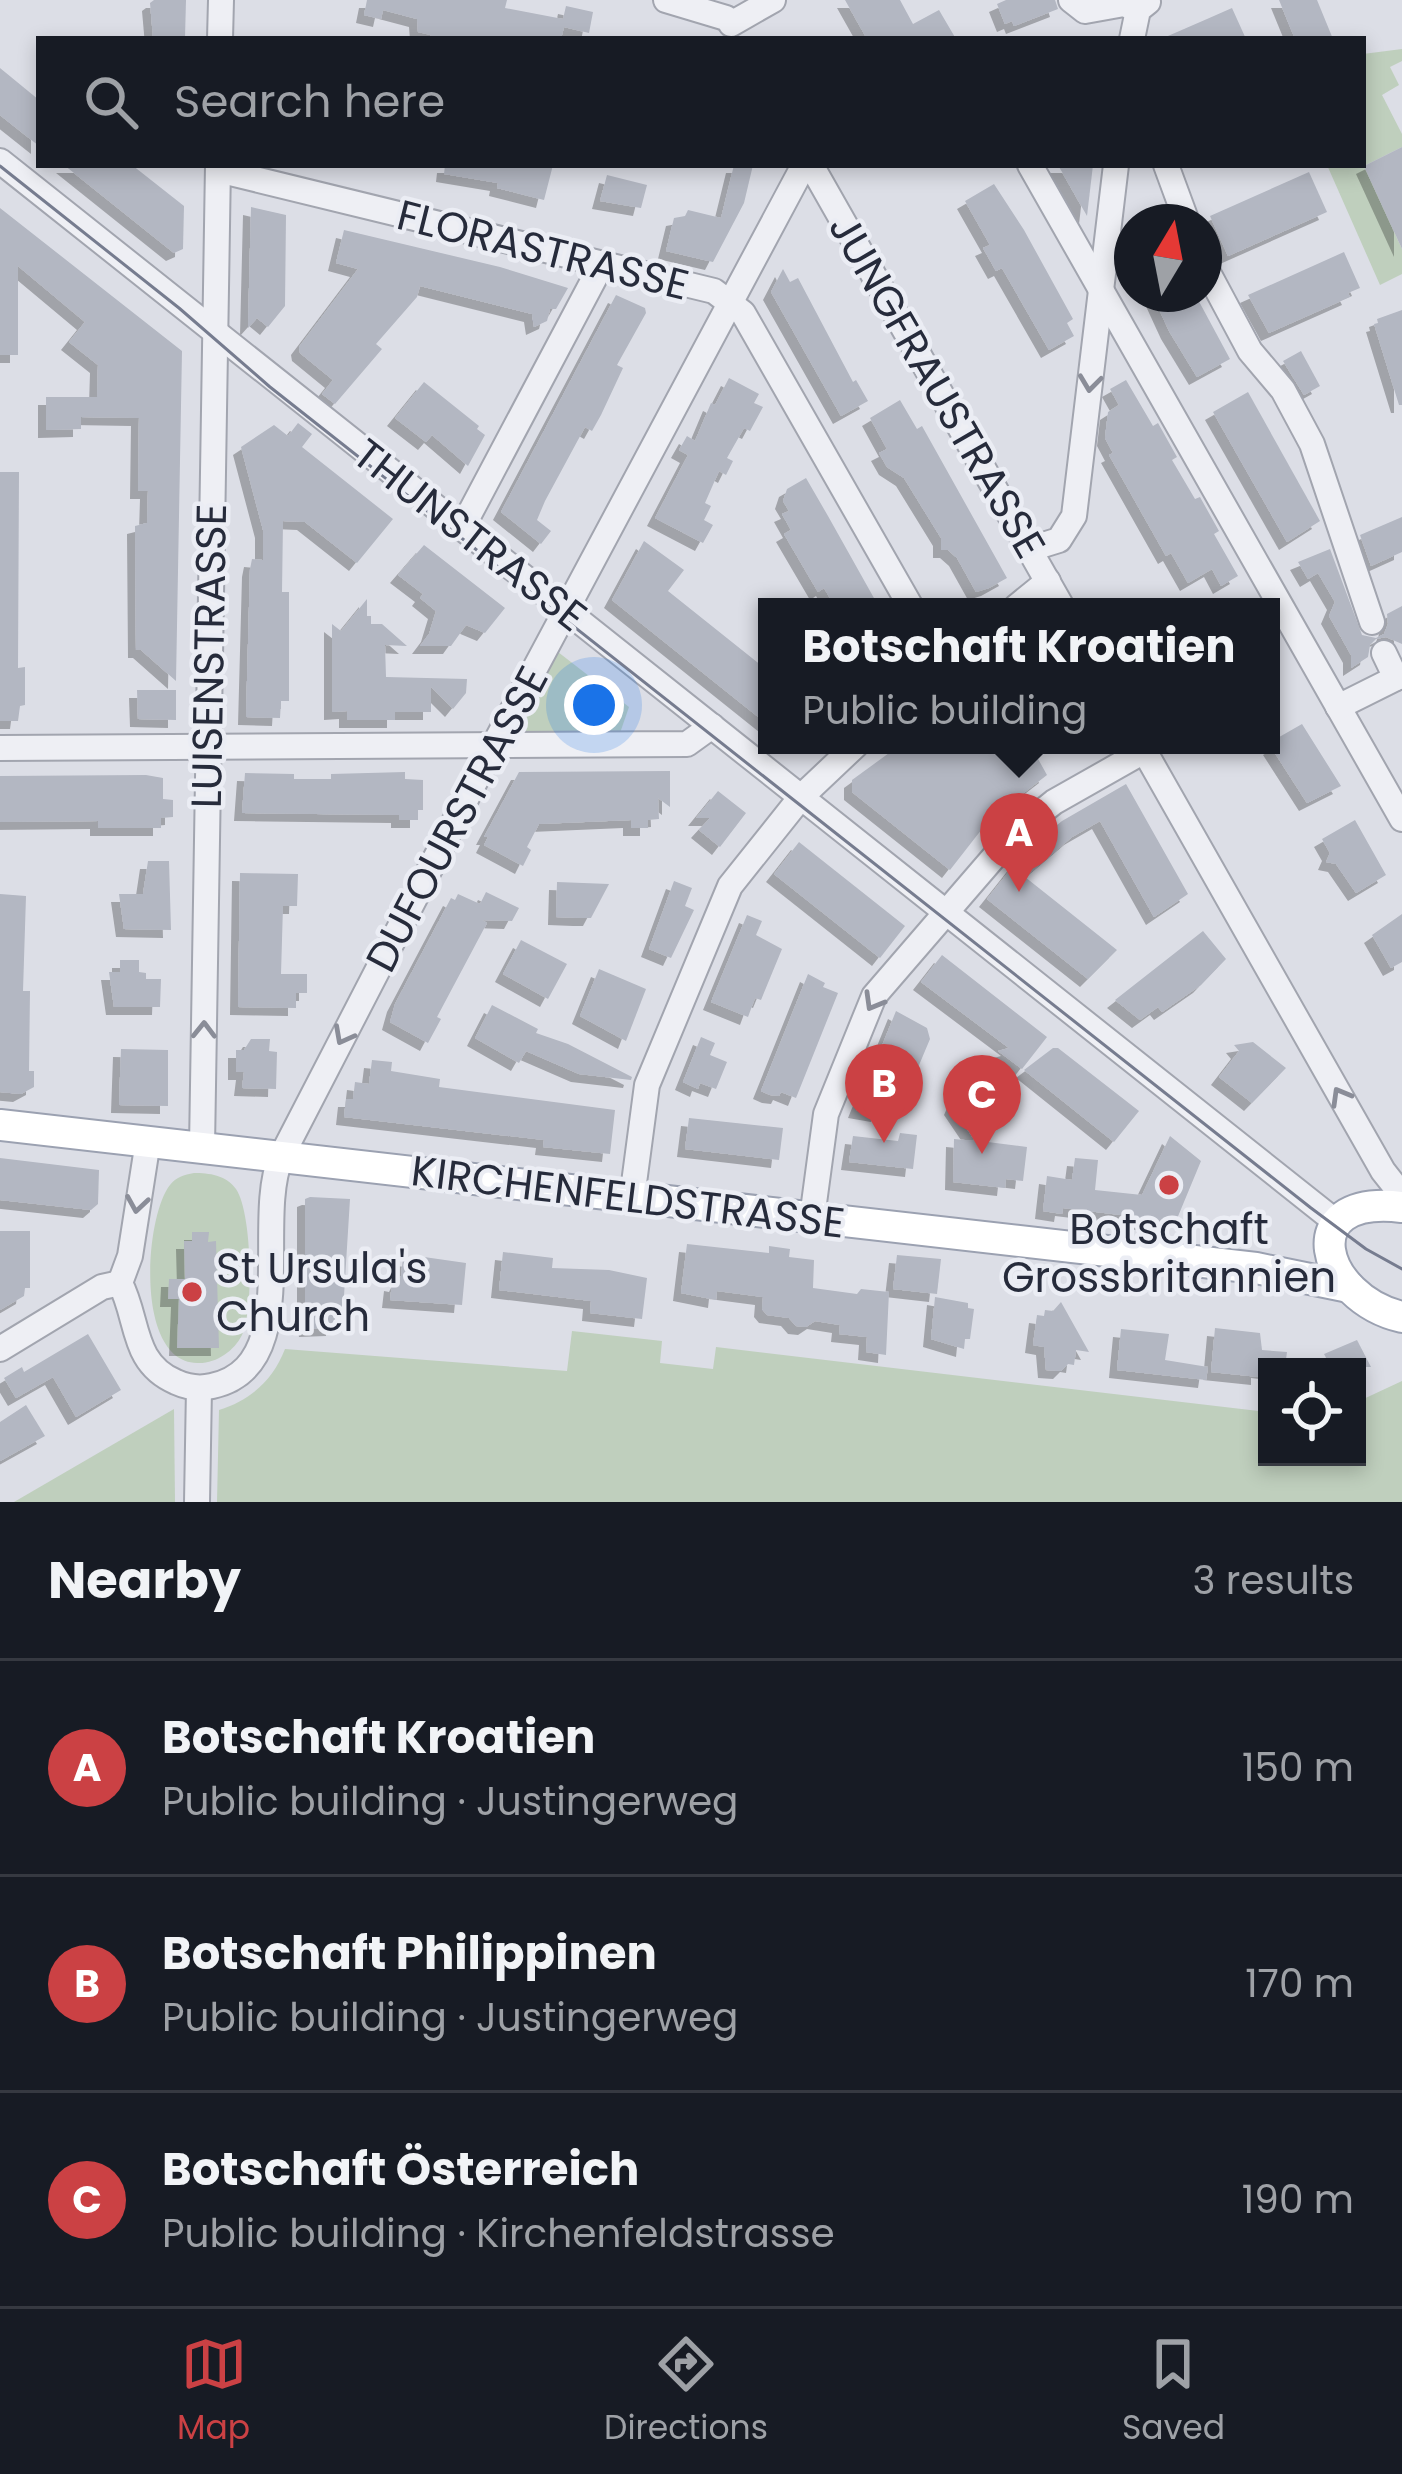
<!DOCTYPE html>
<html lang="en">
<head>
<meta charset="utf-8">
<style>
	:root { --surface:#171b24; --page:#242831; --text:#f1f3f6; --muted:#9ea1a6; --line:#363941; --accent:#cb4144 }
	body { margin:0; font-family:Poppins,sans-serif; background:var(--page); color:var(--text) }
	.controls { position:absolute; right:36px; bottom:36px; display:grid; overflow:hidden; border-radius:0px; box-shadow:0 6px 18px #0003 }
	.controls button { width:108px; height:108px; display:grid; place-items:center; padding:0; border:0; border-bottom:3px solid var(--line); background:var(--surface); color:var(--text); font:60px sans-serif }
	.compass { position:absolute; left:1114px; top:204px; width:108px; height:108px; border-radius:50%; background:var(--surface); box-shadow:0 6px 18px #0003; rotate:10deg }
	.you { position:absolute; left:594px; top:705px; width:42px; height:42px; margin:-30px; border:9px solid #fff; border-radius:50%; background:#1a73e8; box-shadow:0 0 0 18px #1a73e833 }
	.badge { display:grid; place-items:center; width:78px; height:78px; border-radius:50%; background:var(--accent); color:#fff; font-size:39px; font-weight:700 }
	.pin { position:absolute; translate:-50% -99px; filter:drop-shadow(0 3px 6px #0008) }
	.pin::after { content:''; position:absolute; top:63px; width:42px; height:36px; background:inherit; clip-path:polygon(0 0,100% 0,50% 100%) }
	.popup { position:absolute; left:758px; top:598px; width:522px; height:156px; box-sizing:border-box; display:grid; place-content:center; border-radius:0px; background:var(--surface); filter:drop-shadow(0 3px 9px #0005); font-size:39px; white-space:nowrap; color:var(--muted) }
	.popup b { font-size:45px; color:var(--text) }
	.popup::after { content:''; position:absolute; left:50%; top:100%; margin-left:-24px; border:24px solid transparent; border-top-color:var(--surface) }
	.list { margin:0; padding:0; list-style:none }
	h2 { display:flex; justify-content:space-between; align-items:center; height:156px; margin:0; padding:0 48px; font-size:51px }
	h2 small { font-size:39px; font-weight:400; color:var(--muted) }
	.list li { display:grid; grid-template-columns:78px 1fr auto; gap:36px; align-items:center; box-sizing:border-box; height:216px; padding:0 48px; border-top:3px solid var(--line) }
	.list b { display:block; font-size:45px; white-space:nowrap }
	.list p { margin:0; font-size:39px; white-space:nowrap; color:var(--muted) }
	.list em { font-size:39px; font-style:normal; color:var(--muted) }
	.icon { flex:none; width:66px; height:66px; fill:none; stroke:currentColor; stroke-width:2; stroke-linecap:round; stroke-linejoin:round }
	.map { position:relative; flex:none; width:1402px; height:1502px; overflow:hidden }
	.search { position:absolute; background:var(--surface); box-shadow:0 6px 18px #0003; left:36px; right:36px; top:36px; height:132px; display:flex; align-items:center; gap:30px; box-sizing:border-box; padding:0 42px; border-radius:0px; color:var(--muted); font-size:45px }
	.sheet { height:804px; background:var(--surface) }
	nav { display:flex; justify-content:space-around; align-items:center; box-sizing:border-box; height:168px; border-top:3px solid var(--line); background:var(--surface); font-size:33px; color:var(--muted) }
	nav a { display:grid; justify-items:center; gap:6px }
	nav .on { color:var(--accent) }
	.map>svg:first-child { display:block }
	.green { fill:#bfcfbd }
	.building { fill:#b3b7c2; filter:url(#shadow) }
	.lines { fill:none; stroke-linecap:round; stroke-linejoin:round }
	.minor-casing { stroke:#a2a5af; stroke-width:28 }
	.major-casing { stroke:#9ba1b1; stroke-width:34 }
	.minor { stroke:#eeeff4; stroke-width:24 }
	.major { stroke:#fff; stroke-width:30 }
	.tram { stroke:#767c8f; stroke-width:3 }
	.oneway { stroke:#8a8d98 }
	.poi-dot { fill:#cb4144; stroke:#ebedf4; stroke-width:4.5 }
	.labels { text-anchor:middle; dominant-baseline:central; stroke-width:9; stroke-linejoin:round; paint-order:stroke }
	.street-label { font-size:42px; fill:#262b3b; stroke:#ebedf4 }
	.poi-label { font-size:42px; fill:#262b3b; stroke:#ebedf4 }
</style>
</head>
<body>
<div class="map">
<svg width="1402" height="1502" viewBox="0 0 1402 1502">
	<defs>
		<filter id="shadow"><feDropShadow dx="-8" dy="8" stdDeviation="0" flood-color="#0004"/></filter>
	</defs>
	<rect width="100%" height="100%" fill="#dcdee6"/>
	<g class="green">
		<polygon points="1402,49 1402,61 1390,67 1399,85 1382,95 1402,134 1402,147 1364,166 1402,249 1402,274 1380,285 1327,165 1363,165 1363,54"/>
		<polygon points="558,652 629,707 620,733 518,733 517,726"/>
		<path d="M194,1173C209,1173 226,1175 236,1189C252,1212 254,1309 242,1335C234,1351 216,1364 197,1363C134,1361 145,1216 170,1185C176,1177 184,1175 194,1173Z"/>
		<path d="M572,1331L662,1341L660,1363L713,1369L716,1347L1267,1412V1457H1357V1402L1402,1381V1502H217L219,1410C251,1400 273,1380 285,1349L567,1371Z"/>
		<polygon points="174,1409 175,1502 14,1502"/>
	</g>
	<g class="building">
		<polygon points="154,0 186,0 185,38 153,37 150,3"/>
		<polygon points="367,0 507,0 505,8 563,19 566,6 593,12 589,33 564,27 561,39 430,39 431,35 418,32 417,19 383,10 381,19 364,15"/>
		<polygon points="845,0 900,0 913,24 939,10 956,39 867,39"/>
		<polygon points="1006,0 1055,0 1058,9 1014,26 1012,21 1005,24 997,4"/>
		<polygon points="1279,0 1317,0 1333,39 1295,39"/>
		<polygon points="1232,8 1246,39 1161,39 1207,19"/>
		<polygon points="0,68 39,100 39,146 0,115"/>
		<polygon points="1402,147 1402,249 1364,166"/>
		<polygon points="64,165 132,165 184,206 183,249 174,253"/>
		<polygon points="445,165 553,165 544,200 497,188 498,183 444,174"/>
		<polygon points="734,165 753,165 744,203 713,262 666,251 674,218 685,216 688,210 721,218"/>
		<polygon points="1058,165 1093,165 1087,216"/>
		<polygon points="1309,172 1327,212 1228,256 1210,216"/>
		<polygon points="607,175 647,185 641,208 600,201"/>
		<polygon points="994,184 1024,230 1073,319 1067,323 1074,336 1049,350 1002,268 996,271 983,248 990,245 965,201"/>
		<polygon points="251,207 286,215 285,306 268,327 257,318 248,328"/>
		<polygon points="0,208 182,351 176,681 141,650 136,650 135,526 147,523 148,491 138,491 139,418 81,417 81,429 46,430 46,397 97,397 98,365 69,342 85,322 18,266 18,355 0,355"/>
		<polygon points="344,230 500,267 568,288 556,309 550,309 547,321 534,327 532,314 420,286 417,297 376,344 382,349 335,404 322,394 333,380 300,353 299,347 358,269 336,263"/>
		<polygon points="1344,252 1360,288 1348,293 1350,297 1269,333 1248,295"/>
		<polygon points="783,269 790,282 798,278 853,382 856,380 868,401 841,416 771,292"/>
		<polygon points="1152,294 1195,294 1230,359 1197,377 1169,331"/>
		<polygon points="616,295 645,308 646,313 617,365 623,368 601,415 592,431 585,427 545,501 537,520 551,531 541,544 501,512"/>
		<polygon points="1402,310 1402,405 1399,405 1374,324 1378,323 1377,319"/>
		<polygon points="1301,351 1320,386 1304,395 1283,361"/>
		<polygon points="729,378 759,394 754,403 763,407 750,431 744,428 727,458 733,461 726,475 719,471 705,503 711,506 704,520 713,525 703,543 655,518 688,455 679,450 687,436 695,441 711,403 715,405"/>
		<polygon points="1126,380 1153,426 1158,423 1177,457 1172,460 1195,499 1200,497 1219,531 1214,534 1238,576 1221,586 1212,569 1188,583 1171,553 1166,556 1109,455 1113,453 1105,438 1108,412 1119,405 1110,389"/>
		<polygon points="424,382 479,426 477,429 485,435 468,466 432,435 426,442 395,418"/>
		<polygon points="1248,392 1320,521 1287,542 1213,412"/>
		<polygon points="900,400 917,429 922,426 1007,578 989,588 976,592 957,558 948,550 941,550 941,538 904,478 887,467 879,453 887,449 870,418"/>
		<polygon points="298,423 312,434 302,447 393,519 357,563 305,522 283,521 282,592 289,592 289,701 281,701 280,718 246,717 250,569 252,559 263,560 263,530 241,447 274,425 288,436"/>
		<polygon points="0,472 19,472 18,668 25,667 25,705 20,706 18,721 0,721"/>
		<polygon points="806,478 828,516 879,607 835,607 824,588 818,592 784,534 791,530 782,514 789,511 783,501 787,489"/>
		<polygon points="1402,517 1402,552 1371,566 1360,535"/>
		<polygon points="644,541 684,570 668,591 767,670 767,724 612,600"/>
		<polygon points="424,545 505,608 485,633 466,625 451,646 420,646 429,634 436,611 420,598 423,594 398,575"/>
		<polygon points="1330,549 1362,635 1376,638 1384,634 1388,624 1387,614 1402,606 1402,644 1386,637 1376,639 1370,645 1368,657 1351,668 1351,655 1329,616 1335,602 1318,573 1308,579 1298,562"/>
		<polygon points="367,599 367,616 371,616 371,624 382,624 407,646 385,645 386,677 467,679 466,693 453,709 431,687 431,712 395,712 395,720 347,720 347,711 332,712 332,624 341,631"/>
		<polygon points="137,690 176,690 176,720 138,719"/>
		<polygon points="1302,724 1341,786 1307,803 1271,747 1276,744 1274,740"/>
		<polygon points="900,745 1013,745 1024,764 1037,757 1047,775 989,820 950,870 852,792 852,780"/>
		<polygon points="670,771 670,807 658,798 659,819 648,820 648,828 631,828 631,820 539,824 527,847 531,850 523,866 484,845 488,837 484,837 519,772"/>
		<polygon points="405,772 405,779 423,780 423,810 418,810 418,820 399,820 399,815 242,813 245,773 294,774 294,779 331,779 331,774"/>
		<polygon points="146,775 163,778 163,799 173,800 173,817 161,818 161,828 98,828 98,821 0,822 0,776"/>
		<polygon points="1126,784 1188,894 1154,917 1100,821 1072,837 1025,877 1117,950 1088,979 987,899 1025,851 1062,821"/>
		<polygon points="718,791 746,813 720,847 699,830 710,818 696,818"/>
		<polygon points="1355,820 1386,875 1356,893 1336,864 1326,862 1330,853 1322,839"/>
		<polygon points="799,842 905,926 880,958 774,874"/>
		<polygon points="148,861 169,861 171,930 124,929 119,894 143,894"/>
		<polygon points="240,873 298,874 297,906 283,906 281,974 307,974 307,993 296,993 296,1008 238,1007"/>
		<polygon points="674,881 692,888 685,906 694,910 671,958 649,949"/>
		<polygon points="557,882 609,884 591,918 581,918 556,917"/>
		<polygon points="486,892 519,908 512,921 482,920 487,923 437,1017 441,1019 428,1043 390,1022 395,1004 451,898 455,900 458,894 480,904"/>
		<polygon points="0,894 26,896 23,991 30,991 29,1071 34,1071 34,1087 21,1094 0,1092"/>
		<polygon points="1402,914 1402,962 1391,968 1372,935"/>
		<polygon points="747,915 762,921 756,935 782,949 761,1000 755,998 748,1017 711,1002"/>
		<polygon points="1203,931 1226,959 1201,985 1162,1012 1158,1007 1140,1020 1115,1000"/>
		<polygon points="521,940 567,964 548,999 503,974"/>
		<polygon points="942,955 1047,1037 1022,1069 998,1051 1009,1048 921,982"/>
		<polygon points="120,960 139,960 139,972 146,973 146,979 161,979 160,1007 114,1007 109,972 120,972"/>
		<polygon points="599,969 646,989 626,1041 580,1016"/>
		<polygon points="808,974 825,983 823,987 838,993 796,1098 781,1092 779,1096 770,1095 761,1091"/>
		<polygon points="492,1005 538,1029 536,1033 568,1044 632,1077 631,1080 579,1074 526,1051 519,1063 475,1038"/>
		<polygon points="896,1011 927,1028 930,1039 909,1089 900,1096 885,1093 879,1114 856,1110"/>
		<polygon points="701,1037 715,1043 710,1055 727,1062 716,1089 700,1083 698,1089 683,1082"/>
		<polygon points="251,1039 270,1039 269,1051 277,1052 276,1089 242,1088 244,1072 236,1072 236,1050 244,1050"/>
		<polygon points="1253,1042 1286,1068 1252,1103 1219,1077 1239,1051 1234,1045"/>
		<polygon points="1053,1048 1058,1048 1139,1111 1114,1142 1024,1070"/>
		<polygon points="121,1049 168,1050 168,1106 119,1105"/>
		<polygon points="974,1058 1013,1073 980,1141 1027,1147 1023,1181 1006,1179 1005,1188 953,1182 954,1139 975,1141 952,1107"/>
		<polygon points="372,1060 392,1062 391,1071 440,1079 439,1087 615,1110 610,1154 543,1147 544,1140 344,1117 346,1099 353,1099 355,1082 369,1084"/>
		<polygon points="689,1118 783,1128 779,1160 685,1149"/>
		<polygon points="900,1133 917,1135 913,1169 849,1162 853,1136 898,1141"/>
		<polygon points="1170,1136 1201,1161 1174,1226 1135,1221 1137,1217 1063,1208 1062,1214 1043,1211 1047,1176 1072,1180 1075,1158 1098,1160 1095,1190 1142,1195"/>
		<polygon points="0,1158 99,1170 98,1204 91,1210 0,1200"/>
		<polygon points="310,1197 350,1199 343,1312 334,1315 334,1328 307,1329 305,1318 305,1199"/>
		<polygon points="0,1231 30,1231 30,1288 25,1288 24,1296 0,1310"/>
		<polygon points="192,1232 209,1232 208,1242 216,1241 219,1348 177,1348 179,1299 168,1299 169,1279 185,1279 184,1241 192,1241"/>
		<polygon points="687,1244 769,1253 769,1246 790,1249 789,1257 814,1260 813,1288 857,1294 861,1289 889,1292 886,1355 866,1352 867,1337 839,1334 840,1325 815,1321 806,1327 796,1326 789,1318 767,1315 762,1309 763,1297 717,1291 716,1300 681,1293"/>
		<polygon points="503,1252 553,1258 552,1268 609,1270 647,1278 642,1319 590,1313 591,1301 499,1290"/>
		<polygon points="897,1255 941,1259 937,1294 893,1289"/>
		<polygon points="424,1257 466,1263 462,1305 390,1300 392,1283 397,1284 401,1276 403,1258 424,1260"/>
		<polygon points="935,1297 968,1303 968,1308 974,1309 970,1339 965,1339 964,1349 931,1339"/>
		<polygon points="1061,1302 1089,1352 1076,1350 1074,1365 1068,1364 1061,1371 1046,1370 1044,1347 1033,1345 1037,1315 1044,1316 1045,1310 1053,1311"/>
		<polygon points="1215,1328 1260,1333 1262,1350 1287,1352 1285,1367 1267,1367 1267,1371 1259,1370 1259,1377 1211,1372"/>
		<polygon points="1121,1329 1169,1334 1165,1360 1208,1367 1206,1380 1117,1370"/>
		<polygon points="88,1334 121,1390 76,1417 53,1377 16,1398 4,1378 22,1367 24,1372"/>
		<polygon points="1357,1340 1371,1367 1331,1367 1324,1354"/>
		<polygon points="26,1405 45,1436 0,1461 0,1422"/>
	</g>
	<g class="lines">
		<g class="minor-casing">
			<g id="minor">
				<polyline points="666,0 726,18"/>
				<polyline points="1071,0 1085,11 1124,4 1138,10"/>
				<polyline points="731,24 773,0"/>
				<polyline points="220,39 221,0"/>
				<polyline points="1132,39 1138,10 1148,2"/>
				<polyline points="0,161 1336,1222"/>
				<polyline points="811,165 1062,607"/>
				<polyline points="1030,165 1402,819"/>
				<polyline points="1166,165 1187,222"/>
				<polyline points="218,170 714,291 743,313 911,607"/>
				<polyline points="1204,265 1250,351 1283,390 1312,444 1372,622"/>
				<polyline points="462,528 602,264"/>
				<polyline points="1030,549 1059,540 1074,516 1116,165"/>
				<polyline points="1016,607 1048,581"/>
				<polyline points="1384,653 1396,678"/>
				<polyline points="1338,707 1402,675"/>
				<polyline points="1141,745 1383,1171 1402,1195"/>
				<polyline points="0,748 687,744 712,726"/>
				<path d="M148,1141L130,1256L120,1283C139,1319 131,1363 176,1382C187,1387 199,1389 212,1386C304,1366 253,1222 281,1157L494,745L804,165"/>
				<polyline points="202,1147 218,165"/>
				<polyline points="632,1198 647,1085 730,886 801,797 856,745"/>
				<polyline points="812,1218 826,1114 874,996 1013,835 1054,802 1144,751"/>
				<polyline points="0,1349 102,1287 120,1283"/>
				<polyline points="197,1502 199,1388"/>
			</g>
		</g>
		<g class="major-casing">
			<g id="major">
				<polyline points="0,1125 1256,1268 1349,1287"/>
				<path d="M1402,1207C1291,1194 1321,1298 1402,1317"/>
			</g>
		</g>
		<use href="#minor" class="minor"/>
		<use href="#major" class="major"/>
		<polyline class="tram" points="0,166 179,308 270,387 1311,1208 1366,1249 1402,1269"/>
	</g>
	<defs><path id="oneway-chevron" d="M-2-3.5L2.5 0L-2 3.5" fill="none" stroke-width="1.6" stroke-linecap="round" stroke-linejoin="round" transform="scale(3)"/></defs>
	<g class="oneway">
		<use href="#oneway-chevron" transform="translate(1090 383) rotate(97)"/>
		<use href="#oneway-chevron" transform="translate(873 1002) rotate(120)"/>
		<use href="#oneway-chevron" transform="translate(204 1030) rotate(-89)"/>
		<use href="#oneway-chevron" transform="translate(343 1036) rotate(118)"/>
		<use href="#oneway-chevron" transform="translate(1340 1096) rotate(-120)"/>
		<use href="#oneway-chevron" transform="translate(137 1204) rotate(99)"/>
	</g>
	<g class="poi-dot">
		<circle cx="1169" cy="1185" r="12"/>
		<circle cx="192" cy="1292" r="12"/>
	</g>
	<g class="labels">
		<g class="street-label">
			<text transform="translate(543 250) rotate(14)">FLORASTRASSE</text>
			<text transform="translate(937 386) rotate(60)">JUNGFRAUSTRASSE</text>
			<text transform="translate(470 535) rotate(38)">THUNSTRASSE</text>
			<text transform="translate(209 656) rotate(-89)">LUISENSTRASSE</text>
			<text transform="translate(457 819) rotate(-62)">DUFOURSTRASSE</text>
			<text transform="translate(628 1197) rotate(7)">KIRCHENFELDSTRASSE</text>
		</g>
		<g class="poi-label">
			<text x="1169" y="1229">Botschaft<tspan x="1169" dy="48">Grossbritannien</tspan></text>
			<text x="216" y="1268" text-anchor="start">St Ursula's<tspan x="216" dy="48">Church</tspan></text>
		</g>
	</g>
</svg>
<div class="controls">
<button><svg class="icon" aria-label="locate" viewBox="0 0 24 24"><circle cx="12" cy="12" r="6"/><path d="M12 2v4M12 18v4M2 12h4M18 12h4"/></svg></button>
</div>
<svg class="compass" viewBox="-18 -18 36 36"><path d="M0-13l5 13h-10z" fill="#e53935"/><path d="M0 13l5-13h-10z" fill="#9ea1a6"/></svg>
<div class="you"></div>
<div class="pin badge" style="left:1019px;top:892px">A</div>
<div class="popup"><b>Botschaft Kroatien</b>Public building</div>
<div class="pin badge" style="left:884px;top:1143px">B</div>
<div class="pin badge" style="left:982px;top:1154px">C</div>
<div class="search"><svg class="icon" aria-label="search" viewBox="0 0 24 24"><circle cx="10" cy="10" r="6"/><path d="M15 15l6 6"/></svg>Search here</div>
</div>
<section class="sheet">
<h2>Nearby<small>3 results</small></h2>
<ul class="list">
<li><span class="badge">A</span><div><b>Botschaft Kroatien</b><p>Public building · Justingerweg</p></div><em>150 m</em></li>
<li><span class="badge">B</span><div><b>Botschaft Philippinen</b><p>Public building · Justingerweg</p></div><em>170 m</em></li>
<li><span class="badge">C</span><div><b>Botschaft Österreich</b><p>Public building · Kirchenfeldstrasse</p></div><em>190 m</em></li>
</ul>
</section>
<nav>
<a class="on"><svg class="icon" aria-label="map" viewBox="0 0 24 24"><path d="M3 6l6-2 6 2 6-2v14l-6 2-6-2-6 2zM9 4v14M15 6v14"/></svg>Map</a>
<a><svg class="icon" aria-label="directions" viewBox="0 0 24 24"><path d="M12 3l9 9-9 9-9-9zM9 14v-3h6M13 9l2 2-2 2"/></svg>Directions</a>
<a><svg class="icon" aria-label="saved" viewBox="0 0 24 24"><path d="M7 4h10v16l-5-4-5 4z"/></svg>Saved</a>
</nav>
</body>
</html>
